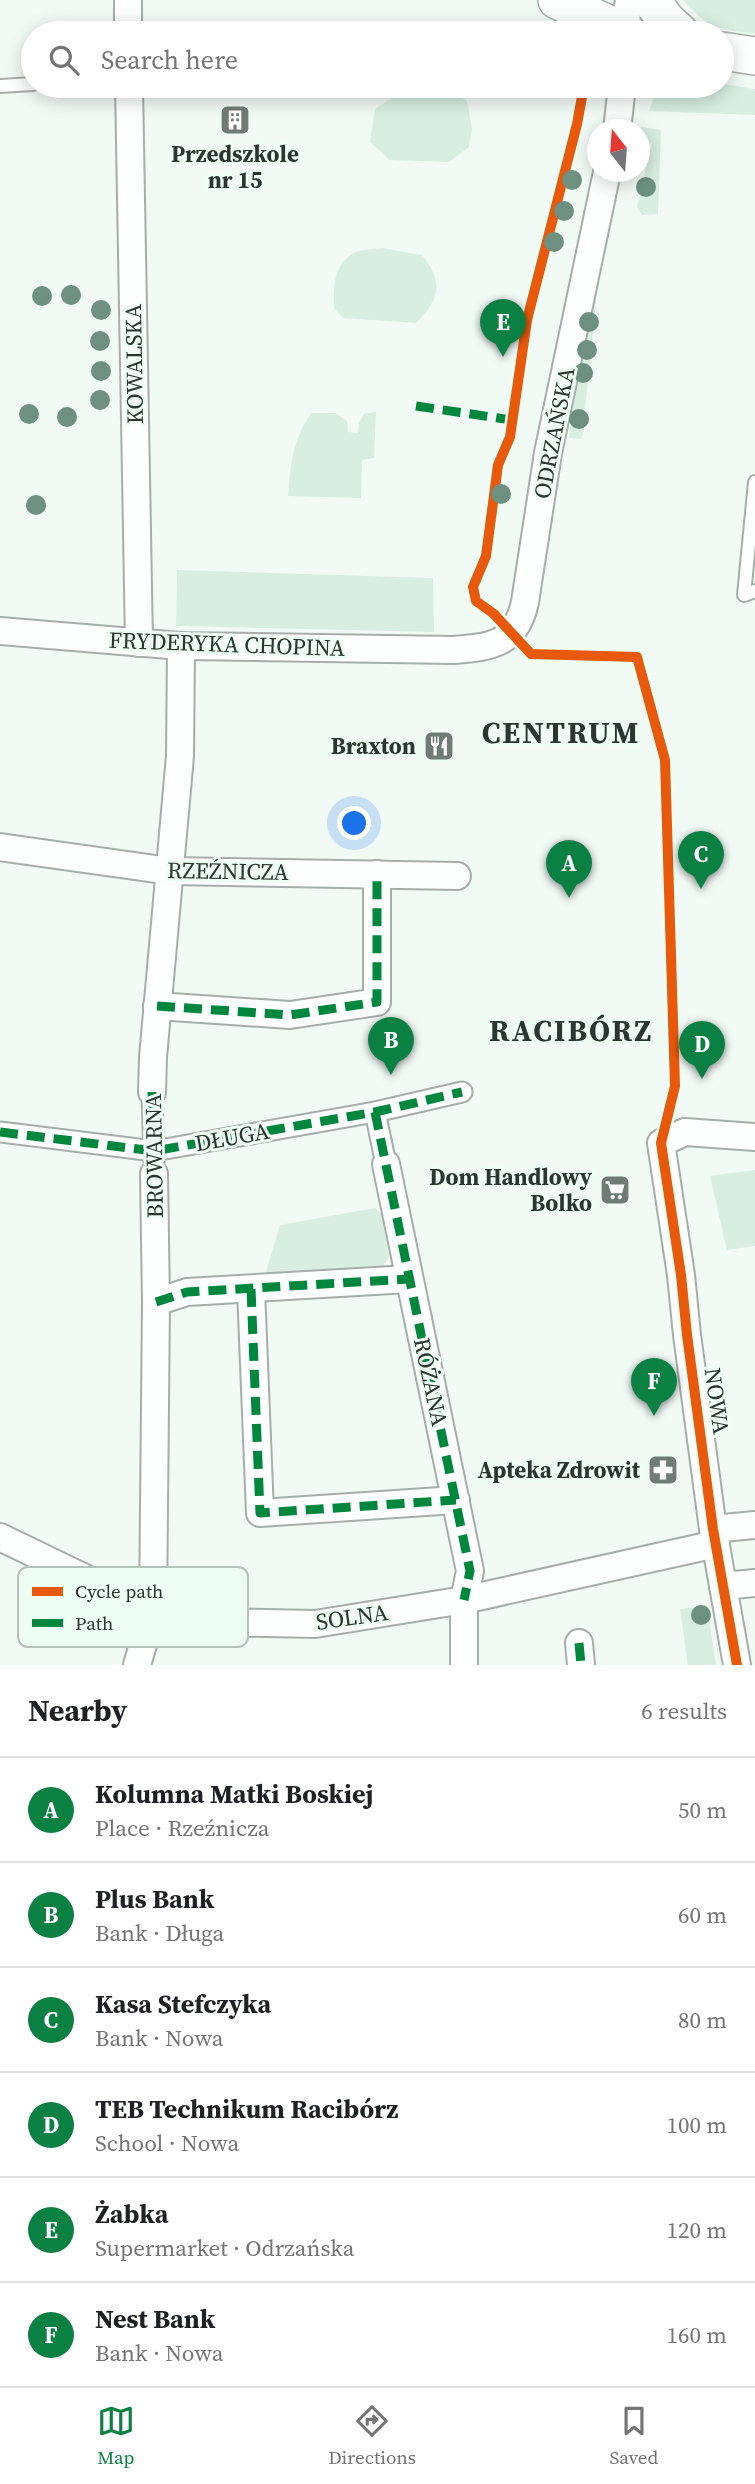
<!DOCTYPE html>
<html lang="en">
<head>
<meta charset="utf-8">
<style>
	:root { --surface:#fff; --page:#f2f2f2; --text:#202124; --muted:#757577; --line:#e0e0e0; --accent:#0b8043 }
	body { margin:0; font-family:"Source Serif 4",serif; background:var(--page); color:var(--text) }
	.compass { position:absolute; left:587px; top:119px; width:63px; height:63px; border-radius:50%; background:var(--surface); box-shadow:0 4px 18px #0003; rotate:343deg }
	.you { position:absolute; left:355px; top:824px; width:24px; height:24px; margin:-18px; border:5px solid #fff; border-radius:50%; background:#1a73e8; box-shadow:0 0 0 10px #1a73e833 }
	.badge { display:grid; place-items:center; width:46px; height:46px; border-radius:50%; background:var(--accent); color:#fff; font-size:23px; font-weight:700 }
	.pin { position:absolute; translate:-50% -58px; filter:drop-shadow(0 2px 4px #0008) }
	.pin::after { content:''; position:absolute; top:37px; width:24px; height:21px; background:inherit; clip-path:polygon(0 0,100% 0,50% 100%) }
	.list { margin:0; padding:0; list-style:none }
	h2 { display:flex; justify-content:space-between; align-items:center; height:91px; margin:0; padding:0 28px; font-size:30px }
	h2 small { font-size:23px; font-weight:400; color:var(--muted) }
	.list li { display:grid; grid-template-columns:46px 1fr auto; gap:21px; align-items:center; box-sizing:border-box; height:105px; padding:0 28px; border-top:2px solid var(--line) }
	.list b { display:block; font-size:26px; white-space:nowrap }
	.list p { margin:0; font-size:23px; white-space:nowrap; color:var(--muted) }
	.list em { font-size:23px; font-style:normal; color:var(--muted) }
	.icon { flex:none; width:38px; height:38px; fill:none; stroke:currentColor; stroke-width:2; stroke-linecap:round; stroke-linejoin:round }
	.map { position:relative; flex:none; width:755px; height:1665px; overflow:hidden }
	.search { position:absolute; background:var(--surface); box-shadow:0 4px 18px #0003; left:21px; right:21px; top:21px; height:77px; display:flex; align-items:center; gap:18px; box-sizing:border-box; padding:0 24px; border-radius:38px; color:var(--muted); font-size:26px }
	.sheet { height:721px; background:var(--surface) }
	nav { display:flex; justify-content:space-around; align-items:center; box-sizing:border-box; height:98px; border-top:2px solid var(--line); background:var(--surface); font-size:19px; color:var(--muted) }
	nav a { display:grid; justify-items:center; gap:4px }
	nav .on { color:var(--accent) }
	.map>svg:first-child { display:block }
	.green { fill:#d7eee1 }
	.lines { fill:none; stroke-linecap:round; stroke-linejoin:round }
	.service-casing { stroke:#a6aea9; stroke-width:16 }
	.pedestrian-casing { stroke:#a6aea9; stroke-width:23 }
	.minor-casing { stroke:#a6aea9; stroke-width:30 }
	.secondary-casing { stroke:#a6aea9; stroke-width:40 }
	.service { stroke:#fdfefe; stroke-width:12 }
	.pedestrian { stroke:#fdfefe; stroke-width:19 }
	.minor { stroke:#fdfefe; stroke-width:26 }
	.secondary { stroke:#fdfefe; stroke-width:37 }
	.quiet { stroke:#00873e; stroke-width:9; stroke-dasharray:18 9; stroke-linecap:butt }
	.cycleway-casing { stroke:#effef5; stroke-width:15 }
	.cycleway { stroke:#e8590c; stroke-width:10 }
	.tree { fill:#6d9081 }
	.labels { text-anchor:middle; dominant-baseline:central; stroke-width:6; stroke-linejoin:round; paint-order:stroke }
	.poi-label { font-size:23px; font-weight:bold; fill:#2c3630; stroke:#effef5; text-anchor:end }
	.street-label { font-size:23px; fill:#2c3630; stroke:#effef5 }
	.district-label { font-size:30px; font-weight:bold; letter-spacing:2px; fill:#2c3630; stroke:#effef5 }
	.key { fill:#effef5; stroke:#b4c2ba; stroke-width:2 }
	.key-label { font-size:19px; fill:#2c3630 }
</style>
</head>
<body>
<div class="map">
<svg width="755" height="1665" viewBox="0 0 755 1665">
	<rect width="100%" height="100%" fill="#f2faf6"/>
	<g class="green">
		<path d="M683,0H755V34C719,29 708,29 683,0Z"/>
		<polygon points="722,84 755,89 755,115 649,111 656,90 664,86 722,86"/>
		<polygon points="447,89 467,101 472,129 469,147 449,162 390,160 370,142 375,109 401,92"/>
		<polygon points="641,127 661,130 658,214 642,215 637,207 652,143 640,139"/>
		<path d="M382,248L422,255C444,283 440,298 416,323L343,318L334,308C333,287 334,264 354,253C362,249 374,249 382,248Z"/>
		<polygon points="593,296 596,301 582,439 569,438 586,299"/>
		<path d="M376,412L374,458L362,460L361,498L288,496C291,462 292,442 311,413H335L347,421L348,432L358,433L359,423L364,414Z"/>
		<polygon points="177,570 433,578 434,632 176,626"/>
		<polygon points="755,1170 755,1246 727,1250 710,1176"/>
		<polygon points="375,1208 381,1213 389,1257 382,1268 265,1275 280,1225"/>
		<polygon points="707,1605 716,1665 688,1665 680,1609"/>
	</g>
	<g class="lines">
		<g class="service-casing">
			<g id="service">
				<polyline points="0,86 33,84"/>
				<polyline points="755,482 744,595 755,591"/>
			</g>
		</g>
		<g class="pedestrian-casing">
			<g id="pedestrian">
				<polyline points="152,1092 154,1162"/>
				<polyline points="375,1112 386,1164"/>
				<polyline points="0,1132 154,1151 375,1112 462,1092"/>
			</g>
		</g>
		<g class="minor-casing">
			<g id="minor">
				<polyline points="128,0 128,33"/>
				<polyline points="624,33 629,0"/>
				<polyline points="129,86 139,643"/>
				<polyline points="617,130 622,86"/>
				<path d="M0,631L181,646L454,650C492,647 516,644 525,602L548,453L607,172"/>
				<polyline points="0,847 170,871 457,876"/>
				<polyline points="157,1006 290,1015 377,1002 377,874"/>
				<polyline points="152,1092 153,1057 180,756 181,646"/>
				<polyline points="386,1164 470,1571 464,1600 464,1665"/>
				<polyline points="251,1289 260,1513 456,1500"/>
				<polyline points="156,1302 187,1292 409,1279"/>
				<polyline points="713,1529 755,1525"/>
				<polyline points="0,1537 153,1611 210,1622 315,1624 464,1600 716,1544"/>
				<polyline points="723,1586 755,1583"/>
				<polyline points="579,1643 581,1665"/>
				<polyline points="137,1665 153,1611 156,1302 154,1174"/>
				<polyline points="737,1665 713,1529 687,1335 681,1275 661,1143 685,1132 755,1137"/>
			</g>
		</g>
		<g class="secondary-casing">
			<g id="secondary">
				<polyline points="557,0 627,33"/>
				<polyline points="651,0 666,20 680,33"/>
				<polyline points="722,51 755,56"/>
			</g>
		</g>
		<use href="#service" class="service"/>
		<use href="#pedestrian" class="pedestrian"/>
		<use href="#minor" class="minor"/>
		<use href="#secondary" class="secondary"/>
		<g class="quiet">
			<polyline points="416,406 512,420"/>
			<polyline points="157,1006 290,1015 377,1002 377,874"/>
			<polyline points="152,1092 154,1174"/>
			<polyline points="375,1112 470,1571 464,1600"/>
			<polyline points="0,1132 154,1151 375,1112 462,1092"/>
			<polyline points="251,1289 260,1513 456,1500"/>
			<polyline points="156,1302 187,1292 409,1279"/>
			<polyline points="579,1643 581,1665"/>
		</g>
		<g class="cycleway-casing">
			<polyline id="cycleway" points="584,86 577,124 527,320 510,437 498,465 486,556 473,587 476,601 494,614 531,654 637,657 665,760 675,1086 661,1143 681,1275 687,1335 713,1529 737,1665"/>
		</g>
		<use href="#cycleway" class="cycleway"/>
	</g>
	<g class="tree">
		<circle cx="572" cy="180" r="10"/>
		<circle cx="646" cy="187" r="10"/>
		<circle cx="564" cy="211" r="10"/>
		<circle cx="554" cy="242" r="10"/>
		<circle cx="71" cy="295" r="10"/>
		<circle cx="42" cy="296" r="10"/>
		<circle cx="101" cy="310" r="10"/>
		<circle cx="589" cy="322" r="10"/>
		<circle cx="100" cy="341" r="10"/>
		<circle cx="587" cy="350" r="10"/>
		<circle cx="101" cy="371" r="10"/>
		<circle cx="583" cy="373" r="10"/>
		<circle cx="100" cy="400" r="10"/>
		<circle cx="29" cy="414" r="10"/>
		<circle cx="67" cy="417" r="10"/>
		<circle cx="579" cy="419" r="10"/>
		<circle cx="501" cy="494" r="10"/>
		<circle cx="36" cy="505" r="10"/>
		<circle cx="701" cy="1615" r="10"/>
	</g>
	<defs>
		<g id="building-square" transform="scale(1.575)"><rect x="-9" y="-9" width="18" height="18" rx="4" fill="#717b75" stroke="#effef5"/><path d="M-4-6H4V6H1V3H-1V6H-4ZM-2.5-4.3h1.7v1.8h-1.7ZM.8-4.3h1.7v1.8H.8ZM-2.5-1h1.7V.8h-1.7ZM.8-1h1.7V.8H.8Z" fill="#fff"/></g>
		<g id="restaurant-square" transform="scale(1.575)"><rect x="-9" y="-9" width="18" height="18" rx="4" fill="#717b75" stroke="#effef5"/><path d="M-5-6h1v4h1v-4h1v4h1v-4h1v5L-1.5 .5V6h-2V.5L-5-1ZM5-6V6H3V1.5H1.5Q1.5-4 5-6Z" fill="#fff"/></g>
		<g id="supermarket-square" transform="scale(1.575)"><rect x="-9" y="-9" width="18" height="18" rx="4" fill="#717b75" stroke="#effef5"/><path d="M-6-5.5h2.5l.6 2H6L4.5 2H-2.5L-4.4-4H-6ZM-1.5 3.2a1.3 1.3 0 1 0 .1 0ZM3 3.2a1.3 1.3 0 1 0 .1 0Z" fill="#fff"/></g>
		<g id="pharmacy-square" transform="scale(1.575)"><rect x="-9" y="-9" width="18" height="18" rx="4" fill="#717b75" stroke="#effef5"/><path d="M-2-6h4v4h4v4h-4v4h-4v-4h-4v-4h4Z" fill="#fff"/></g>
	</defs>
	<g fill-rule="evenodd">
		<use href="#building-square" x="235" y="120"/>
		<use href="#restaurant-square" x="439" y="746"/>
		<use href="#supermarket-square" x="615" y="1190"/>
		<use href="#pharmacy-square" x="663" y="1470"/>
	</g>
	<g class="labels">
		<g class="poi-label">
			<text x="235" y="154" text-anchor="middle">Przedszkole<tspan x="235" dy="26">nr 15</tspan></text>
			<text x="416" y="746">Braxton</text>
			<text x="592" y="1177">Dom Handlowy<tspan x="592" dy="26">Bolko</tspan></text>
			<text x="640" y="1470">Apteka Zdrowit</text>
		</g>
		<g class="street-label">
			<text transform="translate(134 364) rotate(-91)">KOWALSKA</text>
			<text transform="translate(554 433) rotate(-79)">ODRZAŃSKA</text>
			<text transform="translate(227 644) rotate(2)">FRYDERYKA CHOPINA</text>
			<text transform="translate(228 871) rotate(1)">RZEŹNICZA</text>
			<text transform="translate(232 1137) rotate(-10)">DŁUGA</text>
			<text transform="translate(154 1156) rotate(-91)">BROWARNA</text>
			<text transform="translate(431 1382) rotate(78)">RÓŻANA</text>
			<text transform="translate(717 1401) rotate(82)">NOWA</text>
			<text transform="translate(352 1617) rotate(-8)">SOLNA</text>
		</g>
		<g class="district-label">
			<text x="561" y="732">CENTRUM</text>
			<text x="571" y="1030">RACIBÓRZ</text>
		</g>
	</g>
	<rect x="18" y="1567" width="230" height="80" rx="10" class="key"/>
	<rect x="32" y="1587" width="31" height="9" fill="#e8590c"/>
	<rect x="32" y="1619" width="31" height="8" fill="#00873e"/>
	<g class="key-label">
		<text x="75" y="1598">Cycle path</text>
		<text x="75" y="1630">Path</text>
	</g>
</svg>
<svg class="compass" viewBox="-18 -18 36 36"><path d="M0-13l5 13h-10z" fill="#e53935"/><path d="M0 13l5-13h-10z" fill="#757577"/></svg>
<div class="you"></div>
<div class="pin badge" style="left:569px;top:898px">A</div>
<div class="pin badge" style="left:391px;top:1075px">B</div>
<div class="pin badge" style="left:701px;top:889px">C</div>
<div class="pin badge" style="left:702px;top:1079px">D</div>
<div class="pin badge" style="left:503px;top:357px">E</div>
<div class="pin badge" style="left:654px;top:1416px">F</div>
<div class="search"><svg class="icon" aria-label="search" viewBox="0 0 24 24"><circle cx="10" cy="10" r="6"/><path d="M15 15l6 6"/></svg>Search here</div>
</div>
<section class="sheet">
<h2>Nearby<small>6 results</small></h2>
<ul class="list">
<li><span class="badge">A</span><div><b>Kolumna Matki Boskiej</b><p>Place · Rzeźnicza</p></div><em>50 m</em></li>
<li><span class="badge">B</span><div><b>Plus Bank</b><p>Bank · Długa</p></div><em>60 m</em></li>
<li><span class="badge">C</span><div><b>Kasa Stefczyka</b><p>Bank · Nowa</p></div><em>80 m</em></li>
<li><span class="badge">D</span><div><b>TEB Technikum Racibórz</b><p>School · Nowa</p></div><em>100 m</em></li>
<li><span class="badge">E</span><div><b>Żabka</b><p>Supermarket · Odrzańska</p></div><em>120 m</em></li>
<li><span class="badge">F</span><div><b>Nest Bank</b><p>Bank · Nowa</p></div><em>160 m</em></li>
</ul>
</section>
<nav>
<a class="on"><svg class="icon" aria-label="map" viewBox="0 0 24 24"><path d="M3 6l6-2 6 2 6-2v14l-6 2-6-2-6 2zM9 4v14M15 6v14"/></svg>Map</a>
<a><svg class="icon" aria-label="directions" viewBox="0 0 24 24"><path d="M12 3l9 9-9 9-9-9zM9 14v-3h6M13 9l2 2-2 2"/></svg>Directions</a>
<a><svg class="icon" aria-label="saved" viewBox="0 0 24 24"><path d="M7 4h10v16l-5-4-5 4z"/></svg>Saved</a>
</nav>
</body>
</html>
